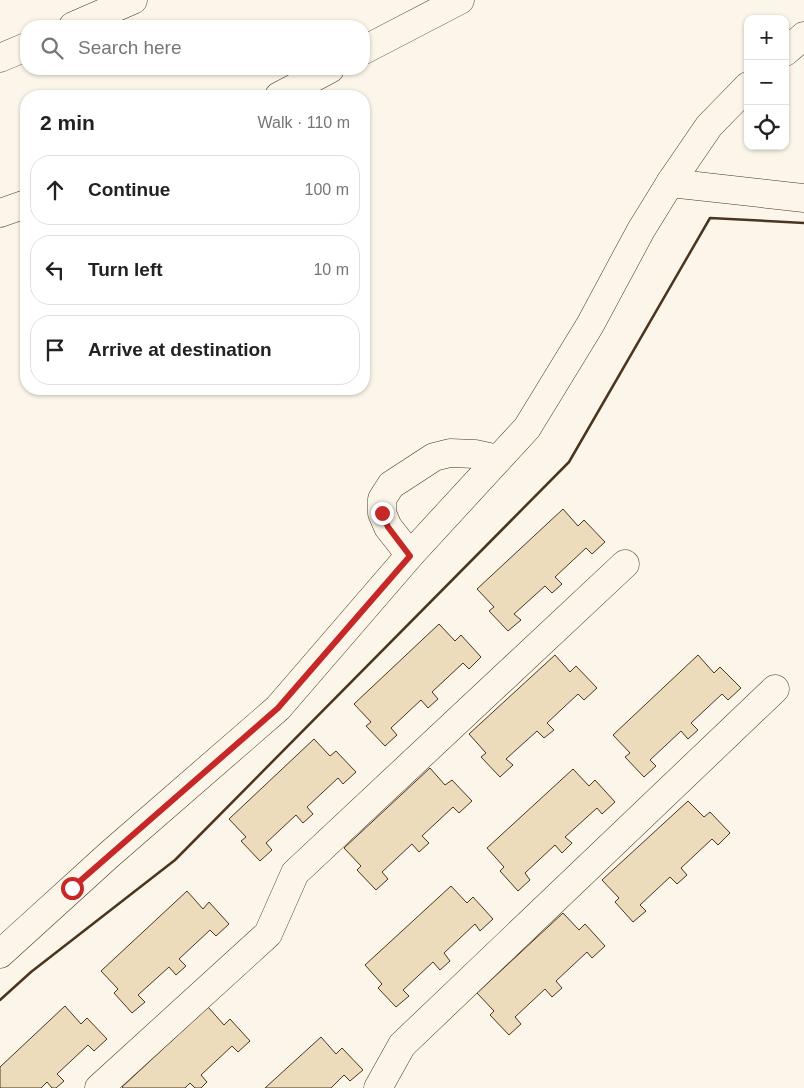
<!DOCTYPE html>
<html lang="en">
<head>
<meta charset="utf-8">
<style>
	:root { --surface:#fff; --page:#f6f6f6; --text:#222; --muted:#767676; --line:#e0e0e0 }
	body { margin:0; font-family:Helvetica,sans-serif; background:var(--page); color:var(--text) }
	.controls { position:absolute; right:15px; top:15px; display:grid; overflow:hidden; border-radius:10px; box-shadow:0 1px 4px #0004 }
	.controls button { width:45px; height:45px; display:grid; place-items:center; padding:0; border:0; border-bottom:1px solid var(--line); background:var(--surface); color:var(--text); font:25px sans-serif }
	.stop { position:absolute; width:15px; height:15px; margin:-11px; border:4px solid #c62828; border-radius:50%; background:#fff }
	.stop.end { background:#c62828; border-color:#fff; box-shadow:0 1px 5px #0008 }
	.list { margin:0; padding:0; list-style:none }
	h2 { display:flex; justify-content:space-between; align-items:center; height:65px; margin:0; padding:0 20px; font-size:21px }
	h2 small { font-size:16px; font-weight:400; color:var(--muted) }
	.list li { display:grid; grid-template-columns:32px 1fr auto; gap:15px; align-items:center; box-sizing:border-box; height:70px; margin:0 10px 10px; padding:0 10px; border:1px solid var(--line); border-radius:20px }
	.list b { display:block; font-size:19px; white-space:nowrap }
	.list em { font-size:16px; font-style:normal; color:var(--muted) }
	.icon { flex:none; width:28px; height:28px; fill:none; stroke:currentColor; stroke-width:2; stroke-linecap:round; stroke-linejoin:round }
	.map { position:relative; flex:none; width:804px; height:1088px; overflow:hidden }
	.search { position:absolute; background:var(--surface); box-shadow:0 1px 4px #0004; left:20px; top:20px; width:350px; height:55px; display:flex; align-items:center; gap:12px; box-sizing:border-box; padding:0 18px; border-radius:20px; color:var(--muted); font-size:19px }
	.panel { position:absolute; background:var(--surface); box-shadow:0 1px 4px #0004; left:20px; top:90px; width:350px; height:305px; border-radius:20px }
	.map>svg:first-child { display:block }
	.building { fill:#ecdcbc; stroke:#4a3520 }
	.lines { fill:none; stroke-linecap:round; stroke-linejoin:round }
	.minor-casing { stroke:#4a3520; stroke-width:29 }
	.minor { stroke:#fbf6e9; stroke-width:28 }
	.wall { stroke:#4a3520; stroke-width:2.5 }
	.route { stroke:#c62828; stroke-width:6 }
</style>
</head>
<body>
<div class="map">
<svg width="804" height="1088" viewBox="0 0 804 1088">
	<rect width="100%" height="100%" fill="#fbf6e9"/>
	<g class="building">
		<polygon points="563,509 578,526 584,520 605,542 592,554 586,548 555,577 562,584 552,593 545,586 514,614 521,620 508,631 489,611 494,607 477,589"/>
		<polygon points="439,624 455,641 461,635 481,657 469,669 463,663 432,692 438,699 428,708 421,700 391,728 397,735 385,746 366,726 371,722 354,704"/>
		<polygon points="555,655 570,672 576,666 597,688 584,700 578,694 547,723 554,730 544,738 537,731 506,759 513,765 500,777 481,757 486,753 469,734"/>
		<polygon points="698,655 714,673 720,667 741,688 728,700 722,694 691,723 698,730 688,739 681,731 650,760 656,766 644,777 625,757 630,753 613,735"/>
		<polygon points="314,739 330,756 336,751 356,772 343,784 338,778 307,807 313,814 303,823 296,815 266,843 272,850 260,861 241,841 246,837 229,819"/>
		<polygon points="430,768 445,785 452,780 472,801 459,813 453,807 422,836 429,843 419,852 412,844 382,872 388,879 376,890 357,870 361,866 344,848"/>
		<polygon points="573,769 589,786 595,780 615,802 602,814 597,808 565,837 572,843 562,853 555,845 525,873 530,880 518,891 500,871 504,867 487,848"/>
		<polygon points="688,801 704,817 710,812 730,833 718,845 712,839 681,868 687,875 677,884 670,877 640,905 646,911 633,922 615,902 619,898 602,880"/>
		<polygon points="451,886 467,903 473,897 493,919 480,931 475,924 444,953 450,961 440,970 433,962 403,990 409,996 396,1007 378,988 382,984 365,965"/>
		<polygon points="187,891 203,909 209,902 229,924 216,936 210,930 179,959 186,966 176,975 169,967 138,995 145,1002 132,1013 114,993 118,989 101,971"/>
		<polygon points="563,913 579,930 585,924 605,946 592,958 587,952 556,981 562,988 552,997 545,989 515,1017 521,1024 509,1035 490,1015 494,1011 477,993"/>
		<polygon points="65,1006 81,1024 87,1018 107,1039 94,1051 88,1045 57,1074 64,1081 56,1088 52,1088 47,1082 41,1088 0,1088 0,1067"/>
		<polygon points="208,1007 224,1025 230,1019 250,1041 238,1052 232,1046 201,1075 207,1082 201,1088 195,1088 190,1083 185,1088 123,1088 122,1087"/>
		<polygon points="321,1037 336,1054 342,1048 363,1070 350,1081 344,1075 331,1088 265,1088"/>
	</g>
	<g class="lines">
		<g class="minor-casing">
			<g id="minor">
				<polyline points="73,26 133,0"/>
				<polyline points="364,50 460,0"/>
				<polyline points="785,52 804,36"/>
				<polyline points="0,58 26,47"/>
				<polyline points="279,96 330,69"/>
				<polyline points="670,183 804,198"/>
				<polyline points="0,213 26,204"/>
				<polyline points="410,555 388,527 382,513 382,499 391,485 434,457 450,453 475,454 498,459"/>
				<polyline points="0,954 110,854 278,708 410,555 527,428 590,325 641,230 670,183 709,126 748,86"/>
				<polyline points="99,1088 268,934 295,873 625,564"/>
				<polyline points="378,1088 402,1045 775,689"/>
			</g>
		</g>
		<use href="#minor" class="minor"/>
		<polyline class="wall" points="0,1000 31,972 175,860 569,462 710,218 804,223"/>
	</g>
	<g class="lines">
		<polyline class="route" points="72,888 278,708 410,556 388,527 382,513"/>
	</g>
</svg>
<div class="controls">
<button>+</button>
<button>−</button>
<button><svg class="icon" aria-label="locate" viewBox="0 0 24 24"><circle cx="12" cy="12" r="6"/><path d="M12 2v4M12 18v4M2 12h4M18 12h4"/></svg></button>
</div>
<div class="stop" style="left:72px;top:888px"></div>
<div class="stop end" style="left:382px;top:513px"></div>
<div class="search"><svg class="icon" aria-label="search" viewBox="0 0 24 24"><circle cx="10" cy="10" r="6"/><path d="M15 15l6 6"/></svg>Search here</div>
<section class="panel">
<h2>2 min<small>Walk · 110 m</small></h2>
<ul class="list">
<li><svg class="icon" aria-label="ahead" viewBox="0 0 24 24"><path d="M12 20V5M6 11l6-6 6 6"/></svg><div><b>Continue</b></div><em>100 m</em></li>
<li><svg class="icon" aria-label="left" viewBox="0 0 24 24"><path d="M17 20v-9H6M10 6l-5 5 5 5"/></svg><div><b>Turn left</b></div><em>10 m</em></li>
<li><svg class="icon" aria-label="arrive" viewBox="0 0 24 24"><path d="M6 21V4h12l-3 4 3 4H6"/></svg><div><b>Arrive at destination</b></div></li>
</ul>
</section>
</div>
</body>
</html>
